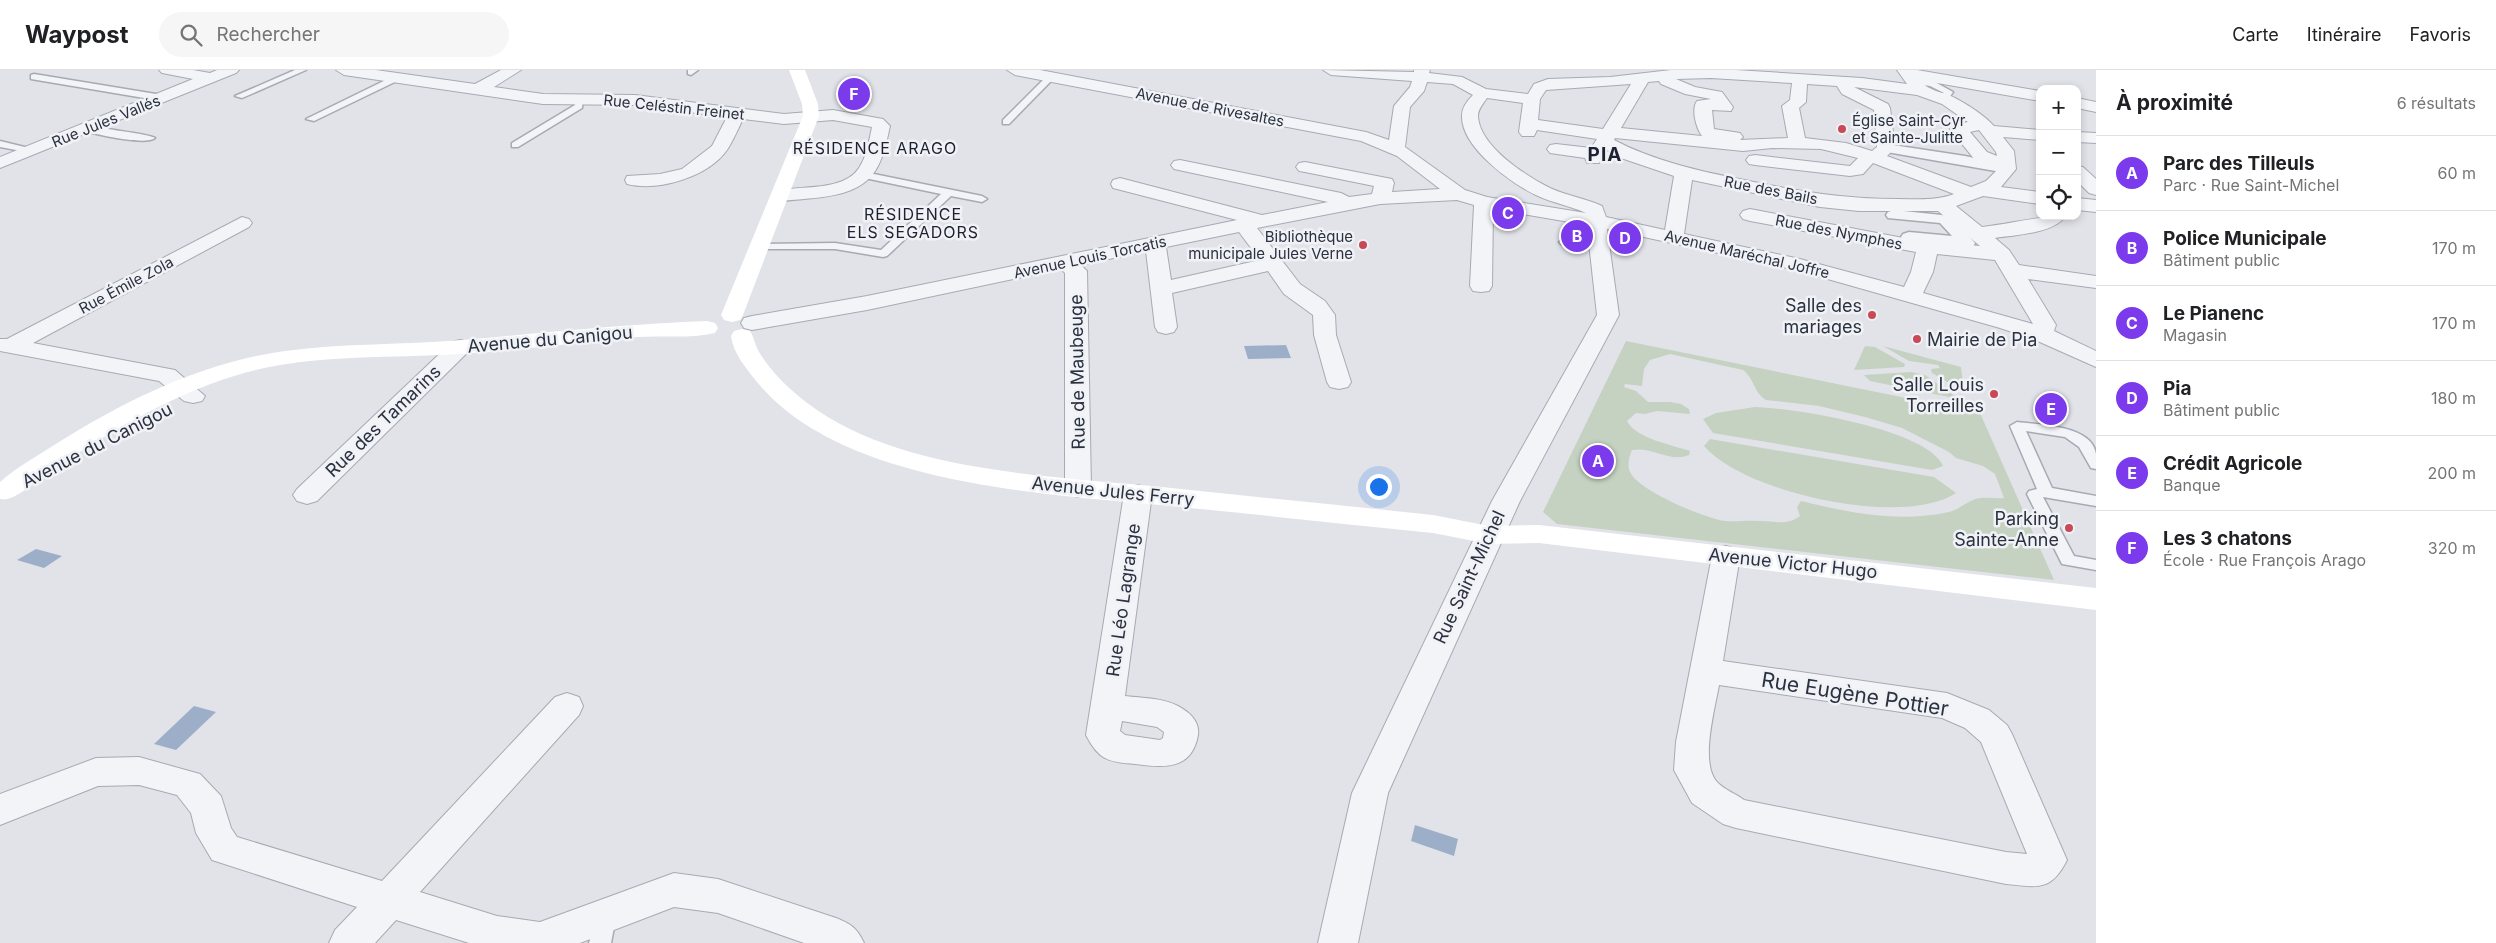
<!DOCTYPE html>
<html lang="fr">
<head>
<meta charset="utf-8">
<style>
	:root { --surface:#fff; --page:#f6f6f6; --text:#202124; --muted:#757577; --line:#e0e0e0; --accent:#7c3aed }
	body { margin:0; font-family:Inter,sans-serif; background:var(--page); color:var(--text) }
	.controls { position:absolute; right:15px; top:15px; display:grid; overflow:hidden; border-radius:10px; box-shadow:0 2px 8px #0003 }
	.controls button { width:45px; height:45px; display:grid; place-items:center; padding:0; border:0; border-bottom:1px solid var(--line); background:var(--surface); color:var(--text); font:25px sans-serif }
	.you { position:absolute; left:1378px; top:416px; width:18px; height:18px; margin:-12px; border:4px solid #fff; border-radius:50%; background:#1a73e8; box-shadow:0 0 0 8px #1a73e833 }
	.badge { display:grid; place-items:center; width:32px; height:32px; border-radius:50%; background:var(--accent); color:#fff; font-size:16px; font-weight:700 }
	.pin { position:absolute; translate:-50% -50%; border:2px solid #fff; box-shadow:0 1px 5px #0006 }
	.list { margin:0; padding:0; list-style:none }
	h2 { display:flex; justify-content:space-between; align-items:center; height:65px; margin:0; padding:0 20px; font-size:21px }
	h2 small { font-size:16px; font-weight:400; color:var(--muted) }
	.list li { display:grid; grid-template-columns:32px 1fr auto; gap:15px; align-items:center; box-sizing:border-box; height:75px; padding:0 20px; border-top:1px solid var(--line) }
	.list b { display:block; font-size:19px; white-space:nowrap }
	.list p { margin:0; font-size:16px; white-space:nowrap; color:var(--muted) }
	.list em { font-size:16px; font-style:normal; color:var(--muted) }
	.icon { flex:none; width:28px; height:28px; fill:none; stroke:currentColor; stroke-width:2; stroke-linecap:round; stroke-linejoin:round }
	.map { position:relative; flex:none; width:2096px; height:873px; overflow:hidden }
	header { display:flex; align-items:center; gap:30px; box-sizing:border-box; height:70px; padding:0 25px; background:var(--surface); border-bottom:1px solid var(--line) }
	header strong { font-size:24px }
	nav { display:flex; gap:28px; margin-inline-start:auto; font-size:18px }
	.search { width:350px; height:45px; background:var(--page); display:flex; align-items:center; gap:12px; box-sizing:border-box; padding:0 18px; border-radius:28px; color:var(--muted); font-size:19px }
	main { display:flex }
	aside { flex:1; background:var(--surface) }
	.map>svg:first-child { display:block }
	.green { fill:#c5d2c2; fill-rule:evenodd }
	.water { fill:#9dafc8 }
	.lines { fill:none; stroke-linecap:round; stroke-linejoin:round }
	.service-casing { stroke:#a6aab3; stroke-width:3 }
	.pedestrian-casing { stroke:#a6aab3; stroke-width:3 }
	.minor-casing { stroke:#a6aab3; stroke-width:2 }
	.service { fill:#f3f4f7; fill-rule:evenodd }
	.pedestrian { fill:#f3f4f7; fill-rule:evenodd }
	.minor { fill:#f3f4f7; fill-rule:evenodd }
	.secondary { fill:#fff; fill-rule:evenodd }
	.poi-dot { fill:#c94a56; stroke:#f0f2f6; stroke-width:2 }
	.labels { text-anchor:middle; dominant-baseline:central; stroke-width:5; stroke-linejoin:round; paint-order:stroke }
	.far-street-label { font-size:15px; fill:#2a3140; stroke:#f0f2f6 }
	.far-poi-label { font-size:15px; fill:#2a3140; stroke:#f0f2f6; text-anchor:start }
	.far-neighbourhood-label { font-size:16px; letter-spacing:1px; fill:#1c2231; stroke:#f0f2f6 }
	.poi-label { font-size:18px; fill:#2a3140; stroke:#f0f2f6; text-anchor:end }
	.street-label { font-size:18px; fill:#2a3140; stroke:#f0f2f6 }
	.far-district-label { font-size:19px; font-weight:bold; letter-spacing:1px; fill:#1c2231; stroke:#f0f2f6 }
	.near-street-label { font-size:21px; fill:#2a3140; stroke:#f0f2f6 }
</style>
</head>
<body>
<header>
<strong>Waypost</strong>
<div class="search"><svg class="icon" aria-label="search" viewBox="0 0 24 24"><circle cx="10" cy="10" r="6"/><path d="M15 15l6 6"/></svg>Rechercher</div>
<nav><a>Carte</a><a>Itinéraire</a><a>Favoris</a></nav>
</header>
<main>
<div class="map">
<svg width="2096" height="873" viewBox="0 0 2096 873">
	<rect width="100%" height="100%" fill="#e1e3e9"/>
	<g class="green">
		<path d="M1626,271L1980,343L2054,510L1557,454L1543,442ZM1670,284L1743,300C1754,308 1754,323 1766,330L1819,336L1865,347L1902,358L1949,382L1956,388L1983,396L1995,404L2004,428C1995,429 1982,426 1973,430C1965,433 1958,440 1949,442C1899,453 1850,443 1801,431L1797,437L1800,446C1787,456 1775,451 1760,451C1748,450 1736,452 1725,451C1704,448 1639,421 1630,402C1627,395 1629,387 1632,380C1653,376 1669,393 1689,385L1690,381C1672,375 1635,368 1627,351L1636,343L1645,344L1657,341L1690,344L1689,339L1681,334L1670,332H1648L1636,321L1624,317L1625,314L1642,316L1644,299L1650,290Z"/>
		<polygon points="1865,276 1875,277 1905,294 1904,297 1854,300"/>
		<polygon points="1883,276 1961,297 1964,322 1932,303 1931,299 1940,298 1938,295 1909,291"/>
		<polygon points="1911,302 1925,305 1959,329 1870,311 1864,305"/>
		<path d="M1755,337C1793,338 1927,359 1943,396L1932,400L1713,363L1703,349L1716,343Z"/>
		<path d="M1710,369L1934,407L1956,423C1904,458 1744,423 1704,376Z"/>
	</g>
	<g class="water">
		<polygon points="1286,275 1291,288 1248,289 1244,276"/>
		<polygon points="36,479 62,486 44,498 17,490"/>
		<polygon points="194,636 216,642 176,680 154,674"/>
		<polygon points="1415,755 1458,769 1454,786 1411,771"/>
	</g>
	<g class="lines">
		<g class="service-casing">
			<g id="service">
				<polygon points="295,0 306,0 242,28 235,26"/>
				<polygon points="688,0 698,0 691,5 688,4"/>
				<polygon points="34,4 162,25 166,28 162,31 31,9 31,5"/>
				<polygon points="398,4 402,7 401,9 314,51 306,49"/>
				<polygon points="1048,5 1055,7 1009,54 1003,54 1003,50"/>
				<polygon points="1913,8 1935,12 1953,22 1949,28 1934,29 1934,25 1944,23 1930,16 1910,13 1910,9"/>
				<polygon points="576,27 583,29 582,38 518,77 512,77 512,73 575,35"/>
				<path d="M86,56C97,58 150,64 155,68C145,76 97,64 83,61L81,59Z"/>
				<polygon points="0,71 37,80 32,83 0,77"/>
				<polygon points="864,102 982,126 987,129 982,132 951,126 887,186 883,187 835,179 756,179 756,175 760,174 835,173 881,180 941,124 860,107 860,103"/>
				<polygon points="1565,169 1599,173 1605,176 1599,179 1561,174 1559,172"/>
				<path d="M2017,352C2039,355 2092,355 2096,384C2096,389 2096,394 2096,399L2091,398L2079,377L2065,367L2026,361L2052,418L2096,426V436L2043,427L2074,486L2096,490V500L2062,494L2027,424L2029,421L2037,419L2010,356Z"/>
				<polygon points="605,837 612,840 616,847 611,873 589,873 598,840"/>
			</g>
		</g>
		<g class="pedestrian-casing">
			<g id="pedestrian">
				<polygon points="1886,74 1965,86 2012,96 2014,99 2007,103 1881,81 1879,78 1881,75"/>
				<polygon points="1894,140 1951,146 1975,173 1973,177 1967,178 1903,170 1901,167 1903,164 1909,162 1952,166 1940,153 1888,148 1886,145 1888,142"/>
			</g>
		</g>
		<g class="minor-casing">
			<g id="minor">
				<polygon points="159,0 193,0 210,3 217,0 239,0 236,3 0,98 0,87 193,9 162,3"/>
				<path d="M336,0H376L475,14L501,0H521L494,17L543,24L635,25L784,44L833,40L883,49L890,56C887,69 885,82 879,94C863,130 815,127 782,131L775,129L773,125L775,121C800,115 843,122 859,98C867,86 869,71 872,57L833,50L784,54L743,49C738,59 733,71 727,80C708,107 658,122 627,114L625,110L627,106L660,104L682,99L712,76L727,47L635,35L543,34L344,5Z"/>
				<path d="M1007,0H1040L1366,62L1389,70L1394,36L1410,17L1412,11L1331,5L1323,0L1414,2V0H1430L1429,3L1462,7L1486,19L1528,24L1534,14L1548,9L1610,7L1671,0H1736L1862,8L1907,14L1897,0H1917L2040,21V31L1920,10C1929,22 1942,21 1955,28C1968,35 1984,45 1994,56L2040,60V70L2003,67L2014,81L2016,99L2001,117L2040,122V134L1983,126L1956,136L1982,157C2010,154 2038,146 2066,146C2053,164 2014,165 1995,168L2009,180L2019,195L2096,206V218L2028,209L2056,255L2054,261L2096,281V297L2033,269L2000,258L1796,200L1607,159L1619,245L1520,431L1388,723L1358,873H1318L1352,723L1492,431L1597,245L1587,155L1493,139L1492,216L1489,221L1481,222L1473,221L1470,216L1474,135L1457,130L1380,134L1257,158L1300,214L1325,231L1335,245L1336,265L1351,312L1348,317L1339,319L1330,317L1327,312L1314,265L1313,245L1284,224L1268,201L1172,223L1177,257L1174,262L1166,264L1158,262L1155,257L1146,181L1081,195L1087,201L1091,418L1088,424L1078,427L1068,424L1065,418V203L1061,199L867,240L752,260L744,258L741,253L744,248L752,246L867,226L1237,150L1113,118L1111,114L1113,110L1120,108L1262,145L1328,132L1174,99L1171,95L1174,91L1180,90L1341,123L1349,127L1372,124L1374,116L1305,102L1299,101L1296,97L1299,93L1305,92L1392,109L1394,113L1392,122L1440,119L1397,86L1361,71L1015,5ZM1711,8L1792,13L1790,30L1782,36L1788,68L1740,70L1743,67L1740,63L1714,59L1712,40L1731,41L1733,37L1722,22L1695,17L1676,9ZM1659,11L1661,14L1685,24L1711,29L1697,31C1691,39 1696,58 1702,66L1621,58L1648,12ZM1427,12L1453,14L1473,25C1468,30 1462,37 1462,45C1460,77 1513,115 1538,126C1553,133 1571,136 1586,143L1487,127L1465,120L1405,77L1410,37L1424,21ZM1631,14L1603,59L1538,50L1540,29L1546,20ZM1807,14L1837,16L1842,24L1874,40L1877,77L1872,81L1846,73L1805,68L1799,38L1806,32ZM1854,17L1917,25L1942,34L1968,52L1953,55L1950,59L1975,90L1997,100L1986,111L1971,117L1887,86L1895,78L1890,38L1888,34ZM1487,28L1523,33L1519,62L1522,66H1534L1537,60L1597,69L1591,78L1556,74L1550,75L1547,79L1550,83L1585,88L1587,93H1599L1607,80L1621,88L1674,106L1665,160L1606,147L1602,136C1585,128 1567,126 1550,118C1526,106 1479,76 1478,46C1478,39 1483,34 1487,28ZM1979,60L1996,82L1997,86L1987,82L1970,62ZM1615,68L1743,81L1772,78L1821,79L1858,88L1850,96L1755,85L1749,86L1746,90L1749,94L1755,95L1850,106L1863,104L1873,93L1954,124C1936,131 1917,129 1898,129C1844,129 1797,121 1744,110C1699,101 1654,91 1614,70ZM1692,110L1820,137L1859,141H1938L1980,176L1914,170L1750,139L1743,141L1740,145L1743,149L1750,151L1916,182L1911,202L1904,217L1800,189L1684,164ZM1239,162L1260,190L1171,210L1166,177ZM1937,184L1995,190L2033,254L1923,223L1933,202Z"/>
				<polygon points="2077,28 2096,32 2096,42 2077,38"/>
				<polygon points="2077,62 2096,63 2096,73 2077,72"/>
				<polygon points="2077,96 2083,97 2096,109 2096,125 2089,123 2077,111"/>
				<polygon points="2077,128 2096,130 2096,142 2077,140"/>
				<polygon points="242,147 249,149 252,153 249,157 33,273 175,300 205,326 202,331 193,333 184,331 159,311 0,281 0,269 7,269"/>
				<polygon points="460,270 468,272 472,277 468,282 317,431 307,434 297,431 293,425 297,419 452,272"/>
				<path d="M1138,415L1148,418L1152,424L1125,626C1142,628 1163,628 1178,636C1189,642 1200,651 1198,665C1192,700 1164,698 1135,694C1126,693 1114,693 1105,688C1097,684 1090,673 1086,665L1124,424L1128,418ZM1122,651L1157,657L1164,662L1163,668L1160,670L1125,665L1120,661Z"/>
				<path d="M1726,476L1736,479L1740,486L1723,591L1947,623L1989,640L2007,655L2012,664L2067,790C2051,822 2037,817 2006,814L1736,758L1723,754L1692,733L1674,700L1676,672L1712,486L1716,479ZM1719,615L1942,648L1965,658L1981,672L2027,784L2006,782L1744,730C1736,724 1725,720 1718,713C1699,695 1715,639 1719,615Z"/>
				<path d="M567,623L579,627L583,636L579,645L420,822L497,846L540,852L674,803L718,809L836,848C851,854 857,858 864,873H804L718,843L674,837L580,873H469L396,850L375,873H329L335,860L357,837L212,790L196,763L191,743L177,725L139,715L98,716L0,755V724L96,688L139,687L200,704L221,726L231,758L237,767L382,811L555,627Z"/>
			</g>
		</g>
		<use href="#service" class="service"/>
		<use href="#pedestrian" class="pedestrian"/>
		<use href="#minor" class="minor"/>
		<g class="secondary">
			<polygon points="789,0 805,0 818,34 819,46 743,245 740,250 732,252 724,250 721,245 803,46 802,34"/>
			<path d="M707,251L715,253L718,258L715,263C690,269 662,265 636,267C577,273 518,280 459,284C385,289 306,283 234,306C167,327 109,363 50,401C38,409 14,433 0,429V412C18,396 39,385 59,372C128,329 204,292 285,281C344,273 403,275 462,270C544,263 625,254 707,251Z"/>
			<path d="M742,259L750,261C754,267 755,275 759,282C773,305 795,325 817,340C906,401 1047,406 1152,416C1245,426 1339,435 1433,445L1489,456L1539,455L2096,518V540L1539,473L1489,474L1433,463C1352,455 1271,446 1190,438C1060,424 846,420 757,312C746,298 733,283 731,266L734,261Z"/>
		</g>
	</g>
	<g class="poi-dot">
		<circle cx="1842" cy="59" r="5"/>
		<circle cx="1363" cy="175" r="5"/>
		<circle cx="1872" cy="245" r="5"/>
		<circle cx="1917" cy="269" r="5"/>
		<circle cx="1994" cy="324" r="5"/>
		<circle cx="2069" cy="458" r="5"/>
	</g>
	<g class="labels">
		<g class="far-street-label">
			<text transform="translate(674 37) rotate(6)">Rue Celéstin Freinet</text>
			<text transform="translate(1210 37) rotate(11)">Avenue de Rivesaltes</text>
			<text transform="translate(106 51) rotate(-22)">Rue Jules Vallés</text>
			<text transform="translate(1771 120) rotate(11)">Rue des Bails</text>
			<text transform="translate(1839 162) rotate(11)">Rue des Nymphes</text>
			<text transform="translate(1747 184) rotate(13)">Avenue Maréchal Joffre</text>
			<text transform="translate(1090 187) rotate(-12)">Avenue Louis Torcatis</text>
			<text transform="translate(126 215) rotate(-28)">Rue Émile Zola</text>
		</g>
		<g class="far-poi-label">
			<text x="1852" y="50">Église Saint-Cyr<tspan x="1852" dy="17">et Sainte-Julitte</tspan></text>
			<text x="1353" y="166" text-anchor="end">Bibliothèque<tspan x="1353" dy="17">municipale Jules Verne</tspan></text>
		</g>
		<g class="far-neighbourhood-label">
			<text x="875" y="78">RÉSIDENCE ARAGO</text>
			<text x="913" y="144">RÉSIDENCE<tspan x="913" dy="18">ELS SEGADORS</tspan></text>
		</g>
		<g class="poi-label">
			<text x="1862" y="235">Salle des<tspan x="1862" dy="21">mariages</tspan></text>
			<text x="1927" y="269" text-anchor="start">Mairie de Pia</text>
			<text x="1984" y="314">Salle Louis<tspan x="1984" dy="21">Torreilles</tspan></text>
			<text x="2059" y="448">Parking<tspan x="2059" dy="21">Sainte-Anne</tspan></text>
		</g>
		<g class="street-label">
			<text transform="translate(550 269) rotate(-5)">Avenue du Canigou</text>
			<text transform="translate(1077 302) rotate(-91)">Rue de Maubeuge</text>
			<text transform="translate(383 351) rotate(-44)">Rue des Tamarins</text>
			<text transform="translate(97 375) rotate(-27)">Avenue du Canigou</text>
			<text transform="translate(1113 421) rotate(6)">Avenue Jules Ferry</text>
			<text transform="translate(1793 493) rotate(6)">Avenue Victor Hugo</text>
			<text transform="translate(1469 507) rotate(-65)">Rue Saint-Michel</text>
			<text transform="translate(1123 530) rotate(-82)">Rue Léo Lagrange</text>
		</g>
		<g class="far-district-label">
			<text x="1605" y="84">PIA</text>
		</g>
		<g class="near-street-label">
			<text transform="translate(1855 624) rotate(9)">Rue Eugène Pottier</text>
		</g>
	</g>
</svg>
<div class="controls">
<button>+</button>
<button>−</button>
<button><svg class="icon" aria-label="locate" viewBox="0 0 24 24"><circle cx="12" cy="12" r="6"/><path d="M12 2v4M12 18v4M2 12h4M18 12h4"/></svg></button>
</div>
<div class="you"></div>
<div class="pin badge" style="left:1598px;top:391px">A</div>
<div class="pin badge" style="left:1577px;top:166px">B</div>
<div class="pin badge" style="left:1508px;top:143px">C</div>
<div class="pin badge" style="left:1625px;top:168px">D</div>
<div class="pin badge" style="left:2051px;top:339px">E</div>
<div class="pin badge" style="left:854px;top:24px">F</div>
</div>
<aside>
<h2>À proximité<small>6 résultats</small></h2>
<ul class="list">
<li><span class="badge">A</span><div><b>Parc des Tilleuls</b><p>Parc · Rue Saint-Michel</p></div><em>60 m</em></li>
<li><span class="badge">B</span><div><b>Police Municipale</b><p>Bâtiment public</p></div><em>170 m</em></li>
<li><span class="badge">C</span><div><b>Le Pianenc</b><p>Magasin</p></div><em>170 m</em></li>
<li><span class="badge">D</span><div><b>Pia</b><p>Bâtiment public</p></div><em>180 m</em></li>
<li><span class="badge">E</span><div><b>Crédit Agricole</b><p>Banque</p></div><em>200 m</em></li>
<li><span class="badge">F</span><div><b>Les 3 chatons</b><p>École · Rue François Arago</p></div><em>320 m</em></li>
</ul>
</aside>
</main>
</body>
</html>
